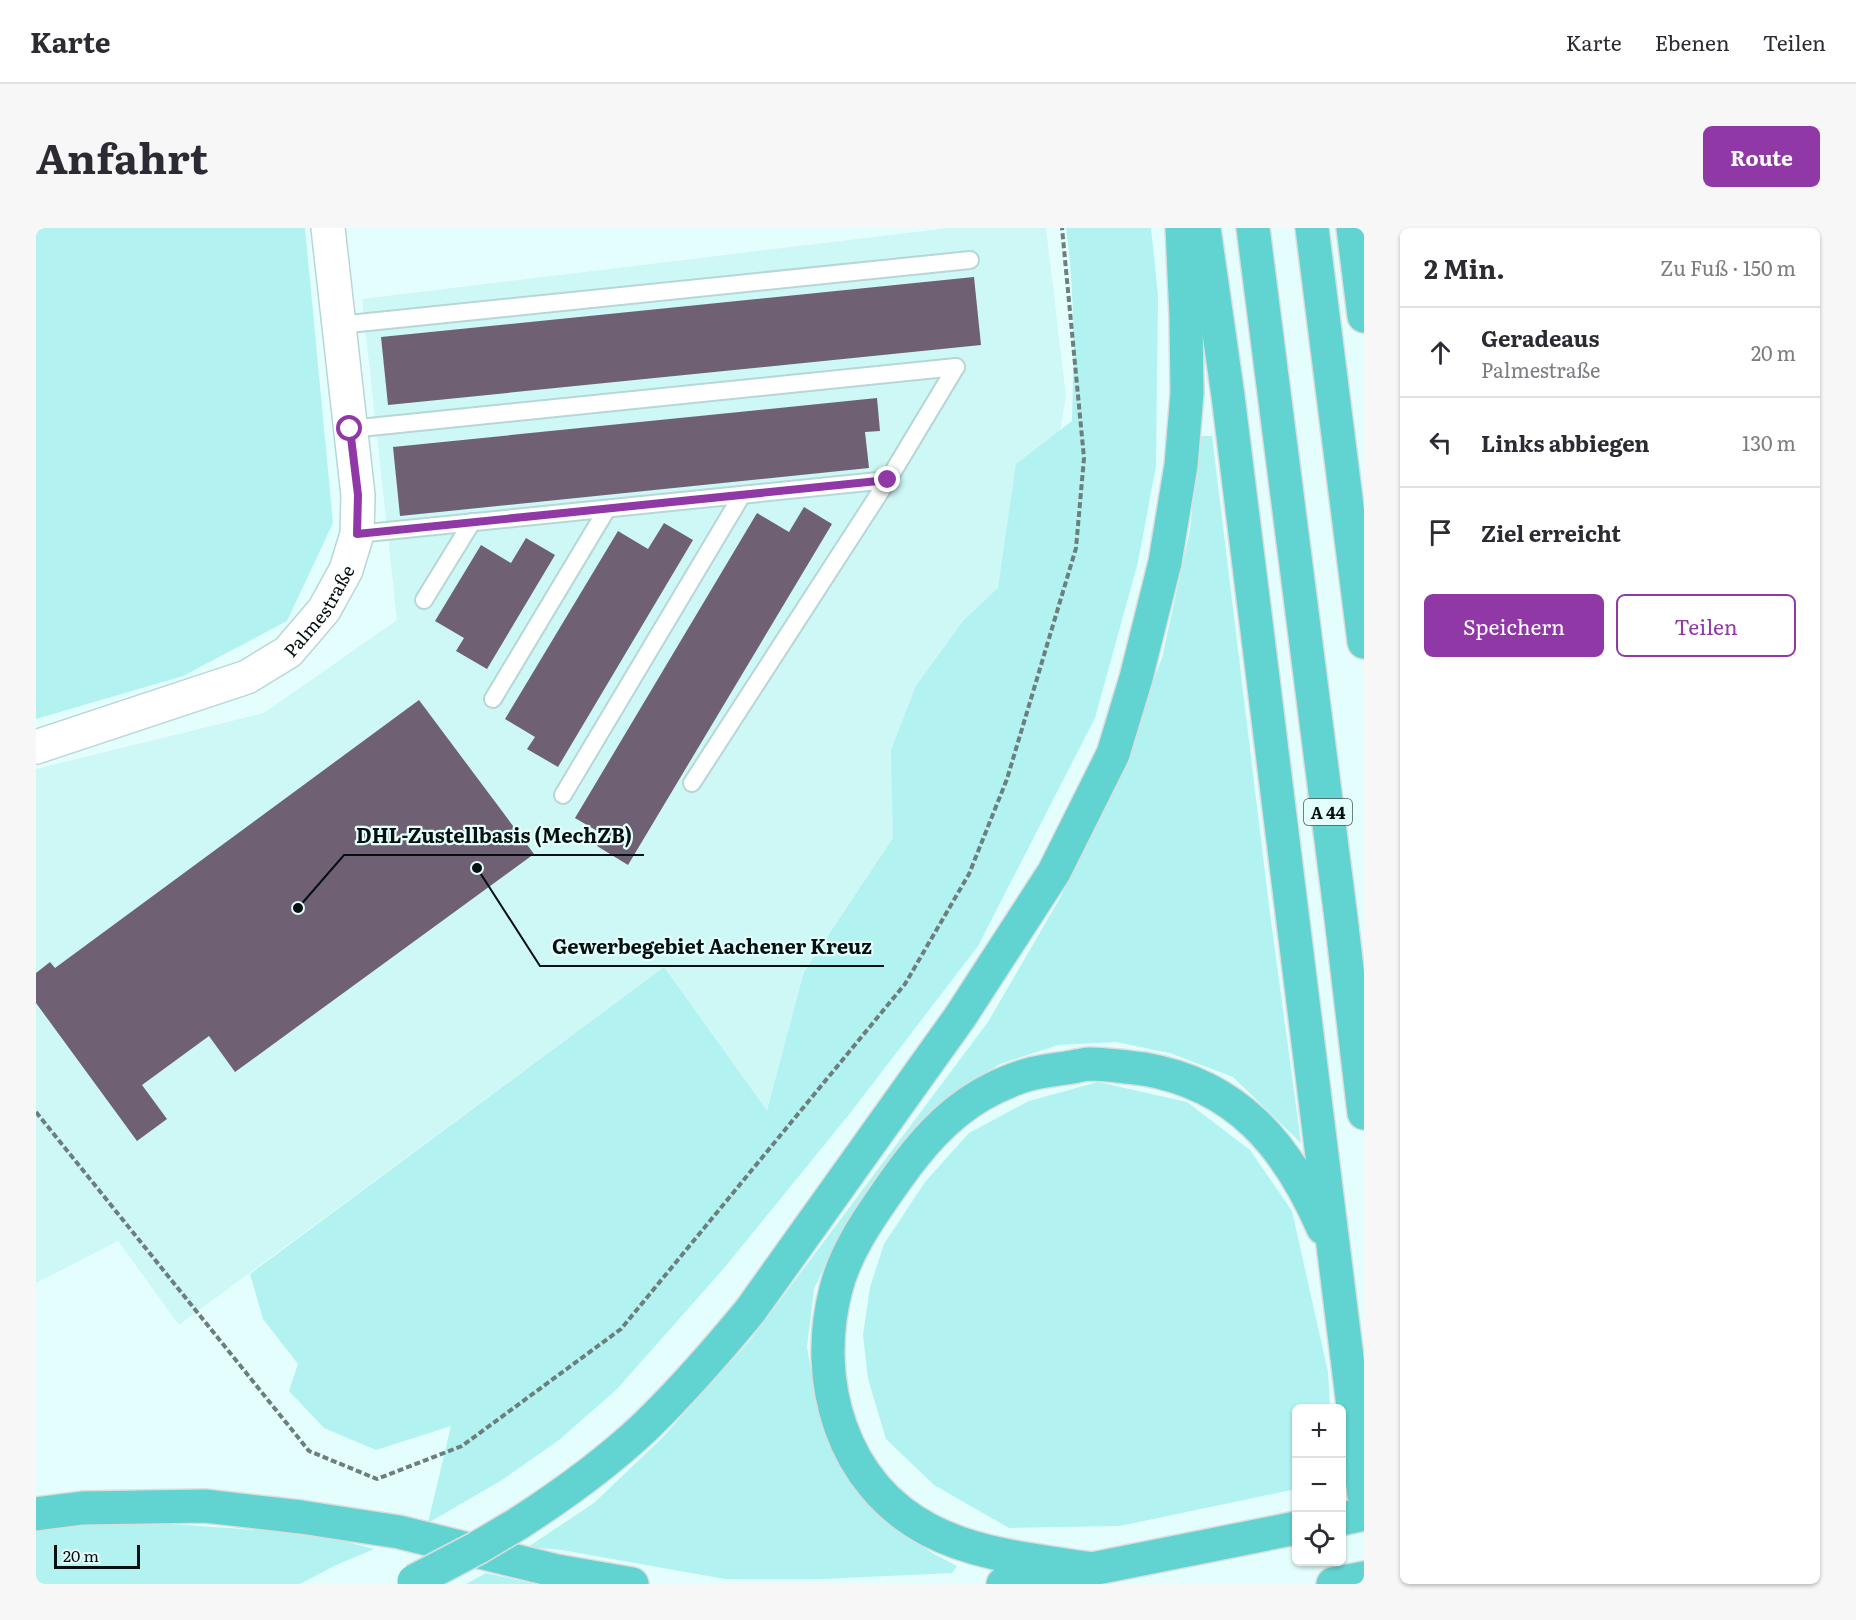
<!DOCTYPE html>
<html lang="de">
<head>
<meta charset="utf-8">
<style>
	:root { --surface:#fff; --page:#f7f7f7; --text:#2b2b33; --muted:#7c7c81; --line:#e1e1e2; --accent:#9039a6 }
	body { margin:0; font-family:Literata,serif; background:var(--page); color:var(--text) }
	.controls { position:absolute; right:18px; bottom:18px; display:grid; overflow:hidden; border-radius:9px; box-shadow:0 2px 4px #0004 }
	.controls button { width:54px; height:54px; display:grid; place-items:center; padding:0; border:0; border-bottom:2px solid var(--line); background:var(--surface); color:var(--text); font:30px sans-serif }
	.scale { position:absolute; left:18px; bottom:15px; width:86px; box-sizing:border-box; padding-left:6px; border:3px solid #051010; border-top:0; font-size:16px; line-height:21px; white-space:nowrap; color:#051010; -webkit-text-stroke:4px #e4fefd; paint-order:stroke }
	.stop { position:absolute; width:18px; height:18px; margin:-14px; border:4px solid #9039a6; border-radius:50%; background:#fff }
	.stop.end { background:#9039a6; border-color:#fff; box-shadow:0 2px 6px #0008 }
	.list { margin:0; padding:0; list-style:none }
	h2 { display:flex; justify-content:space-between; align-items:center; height:78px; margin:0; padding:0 24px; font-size:26px }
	h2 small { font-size:20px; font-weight:400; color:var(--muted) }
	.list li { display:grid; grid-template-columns:39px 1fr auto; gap:18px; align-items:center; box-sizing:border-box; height:90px; padding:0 24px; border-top:2px solid var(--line) }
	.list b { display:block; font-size:22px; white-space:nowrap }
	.list p { margin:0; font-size:20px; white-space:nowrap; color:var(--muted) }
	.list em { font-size:20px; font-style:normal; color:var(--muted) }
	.actions { display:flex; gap:12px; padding:18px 24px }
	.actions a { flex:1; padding:14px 0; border:2px solid var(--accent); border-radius:9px; text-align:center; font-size:21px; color:var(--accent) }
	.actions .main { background:var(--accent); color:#fff }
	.icon { flex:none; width:33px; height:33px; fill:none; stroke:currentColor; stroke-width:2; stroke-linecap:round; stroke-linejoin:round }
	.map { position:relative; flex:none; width:1328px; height:1356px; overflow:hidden; border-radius:9px }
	header { display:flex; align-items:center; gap:36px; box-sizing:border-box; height:84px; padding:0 30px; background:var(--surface); border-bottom:2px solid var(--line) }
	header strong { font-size:28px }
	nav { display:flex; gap:33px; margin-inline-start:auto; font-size:21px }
	.intro { display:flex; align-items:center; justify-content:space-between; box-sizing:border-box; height:144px; padding:0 36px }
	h1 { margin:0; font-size:42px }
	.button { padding:15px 27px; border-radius:9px; background:var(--accent); color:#fff; font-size:21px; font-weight:700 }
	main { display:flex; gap:36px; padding:0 36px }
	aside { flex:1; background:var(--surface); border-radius:9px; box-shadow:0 2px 4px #0004 }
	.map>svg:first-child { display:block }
	.built { fill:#cdf8f6 }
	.green { fill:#b2f2f0 }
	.building { fill:#6f6173 }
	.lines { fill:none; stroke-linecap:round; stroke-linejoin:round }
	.service-casing { stroke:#b7d7d6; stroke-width:20 }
	.minor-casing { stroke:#b7d7d6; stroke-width:36 }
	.motorway-casing { stroke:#dcdede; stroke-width:36 }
	.path { stroke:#6c7e7d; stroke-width:4; stroke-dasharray:6 3; stroke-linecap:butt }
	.service { stroke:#fff; stroke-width:16 }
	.minor { stroke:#fff; stroke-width:33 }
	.motorway { stroke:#61d4d2; stroke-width:33 }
	.motorway-bridge-casing { stroke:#dcdede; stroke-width:36; stroke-linecap:butt }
	.motorway-bridge { stroke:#61d4d2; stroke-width:33 }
	.route { stroke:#9039a6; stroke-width:8 }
	.labels { text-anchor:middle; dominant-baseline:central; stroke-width:4.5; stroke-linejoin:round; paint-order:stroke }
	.shield { fill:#e4fefd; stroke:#485757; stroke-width:1.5 }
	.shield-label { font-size:16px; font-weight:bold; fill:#051010 }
	.street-label { font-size:18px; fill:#051010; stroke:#e4fefd }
	.leader { fill:none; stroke:#051010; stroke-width:2 }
	.callout-dot { fill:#051010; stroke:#e4fefd; stroke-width:2 }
	.callout-label { font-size:20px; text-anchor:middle; font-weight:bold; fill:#051010; stroke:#e4fefd; stroke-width:4.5; stroke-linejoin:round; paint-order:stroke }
</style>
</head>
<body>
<header>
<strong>Karte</strong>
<nav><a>Karte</a><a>Ebenen</a><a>Teilen</a></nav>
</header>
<div class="intro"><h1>Anfahrt</h1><a class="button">Route</a></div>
<main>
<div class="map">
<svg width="1328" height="1356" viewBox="0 0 1328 1356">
	<rect width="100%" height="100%" fill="#e4fefd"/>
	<polygon class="built" points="912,0 1010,0 1030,168 1001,343 730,884 628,739 143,1097 82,1013 0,1055 0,541 228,485 361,392 326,71"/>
	<g class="green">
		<polygon points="0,0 269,0 297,295 251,393 147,448 0,491"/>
		<path d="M1030,0H1115L1122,67L1120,238L1102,334L1059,490L942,718L815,884L689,1039L581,1161L523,1212L466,1252L392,1295L415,1198L340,1222L288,1200L253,1163L262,1136L227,1091L214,1046L628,739L731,883L768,744L857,610L855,522L880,458L927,393L962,360L980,236L1036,193C1038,128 1039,64 1030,0Z"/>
		<polygon points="1163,208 1176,208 1234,686 1265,915 1197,849 1134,825 1080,814 1022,817 964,836 919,864 874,910 800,1013 778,1061 771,1119 783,1189 812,1250 851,1295 898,1326 921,1338 916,1345 787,1351 689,1351 526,1322 492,1319 558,1275 625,1211 715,1111 952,794 1024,670 1075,560 1126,430 1154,302"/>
		<polygon points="1062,854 1151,874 1214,922 1256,983 1292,1144 1294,1180 1260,1180 1260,1261 1084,1298 973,1300 898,1257 850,1211 832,1151 827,1107 834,1059 848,1016 889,954 933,905 993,873"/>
		<polygon points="105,1294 280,1306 338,1321 300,1337 264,1356 0,1356 0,1301"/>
		<polygon points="450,1345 499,1356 430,1356"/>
	</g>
	<g class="building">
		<polygon points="938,49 945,117 352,177 345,109"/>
		<polygon points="841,170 844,203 829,204 833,240 364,288 357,219"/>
		<polygon points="768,279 796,296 592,637 561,618 568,607 539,590 721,285 753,304"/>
		<polygon points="628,295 657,312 522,539 491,521 499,509 469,491 582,303 612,321"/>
		<polygon points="490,310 519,327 451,441 420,423 428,410 399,393 445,317 475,335"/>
		<polygon points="383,472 498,626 199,844 173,808 106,857 131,891 101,913 0,775 0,745 14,734 19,740"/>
	</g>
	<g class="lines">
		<g class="service-casing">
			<g id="service">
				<polyline points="303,97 934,32"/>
				<polyline points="314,201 920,139"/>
				<polyline points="321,306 852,252"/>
				<polyline points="388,372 436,294"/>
				<polyline points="457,471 571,281"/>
				<polyline points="656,555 852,252 920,139"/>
				<polyline points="527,567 706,267"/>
			</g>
		</g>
		<g class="minor-casing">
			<g id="minor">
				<path id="s1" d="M0,519L211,449L252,424L288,382L310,342L321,306L322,267L292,0"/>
			</g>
		</g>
		<g class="motorway-casing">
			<g id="motorway">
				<polyline points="1168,0 1192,168 1328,1267"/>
				<polyline points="1217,0 1305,690 1328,885"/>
				<polyline points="1276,0 1328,414"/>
				<polyline points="1317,0 1328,88"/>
				<polyline points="0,1286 46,1280 169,1278 265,1289 363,1304 521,1343 596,1356"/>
				<polyline points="1306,1291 1328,1286"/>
				<path d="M483,1295C528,1266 571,1235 610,1198C647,1162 681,1123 714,1083L924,789L1018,644L1077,526L1100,450L1129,334L1145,237L1151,165L1150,89L1146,0"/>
				<path d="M1056,1341C1001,1332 943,1328 893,1302C805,1256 776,1152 800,1061C810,1021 836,986 859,953C883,919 909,888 945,867C959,859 977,851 991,847C1004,843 1017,842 1030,840C1037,839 1045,837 1052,836C1070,836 1090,839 1108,841C1201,857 1251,917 1287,1000"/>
				<polyline points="967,1356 1056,1341 1260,1300"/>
				<polyline points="1297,1356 1328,1350"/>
			</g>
		</g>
		<polyline class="path" points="0,884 273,1223 341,1251 426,1218 585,1101 869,756 933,646 971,551 1040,320 1048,230 1026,0"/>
		<use href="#service" class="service"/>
		<use href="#minor" class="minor"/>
		<use href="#motorway" class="motorway"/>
		<g class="motorway-bridge-casing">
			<polyline id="motorway-bridge" points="378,1353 441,1320 483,1295"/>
		</g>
		<use href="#motorway-bridge" class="motorway-bridge"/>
	</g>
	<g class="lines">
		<polyline class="route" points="314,201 322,267 321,306 852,252"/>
	</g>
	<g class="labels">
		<rect class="shield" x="1268" y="571" width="48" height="26" rx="4.5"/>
		<g class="shield-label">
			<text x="1292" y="584">A 44</text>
		</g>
		<g class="street-label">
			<text stroke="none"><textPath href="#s1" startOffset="322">Palmestraße</textPath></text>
		</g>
	</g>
	<path class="leader" d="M262 680L308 627H608M441 640L504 738H848"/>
	<g class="callout-dot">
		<circle cx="262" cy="680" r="6"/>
		<circle cx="441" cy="640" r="6"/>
	</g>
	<g class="callout-label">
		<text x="458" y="615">DHL-Zustellbasis (MechZB)</text>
		<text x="676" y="726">Gewerbegebiet Aachener Kreuz</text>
	</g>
</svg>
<div class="controls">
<button>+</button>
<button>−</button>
<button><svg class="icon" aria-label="locate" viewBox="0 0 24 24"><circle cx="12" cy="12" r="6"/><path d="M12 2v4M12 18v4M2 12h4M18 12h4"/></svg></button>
</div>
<div class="scale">20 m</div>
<div class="stop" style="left:314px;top:201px"></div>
<div class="stop end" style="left:852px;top:252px"></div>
</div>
<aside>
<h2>2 Min.<small>Zu Fuß · 150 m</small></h2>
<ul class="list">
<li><svg class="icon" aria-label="ahead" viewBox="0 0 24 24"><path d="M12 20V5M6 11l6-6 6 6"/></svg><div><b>Geradeaus</b><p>Palmestraße</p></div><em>20 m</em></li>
<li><svg class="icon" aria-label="left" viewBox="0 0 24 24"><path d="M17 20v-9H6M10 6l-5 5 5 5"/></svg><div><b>Links abbiegen</b></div><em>130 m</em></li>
<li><svg class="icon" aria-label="arrive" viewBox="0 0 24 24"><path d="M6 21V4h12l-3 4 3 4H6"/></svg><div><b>Ziel erreicht</b></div></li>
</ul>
<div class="actions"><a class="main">Speichern</a><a>Teilen</a></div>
</aside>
</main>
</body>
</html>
